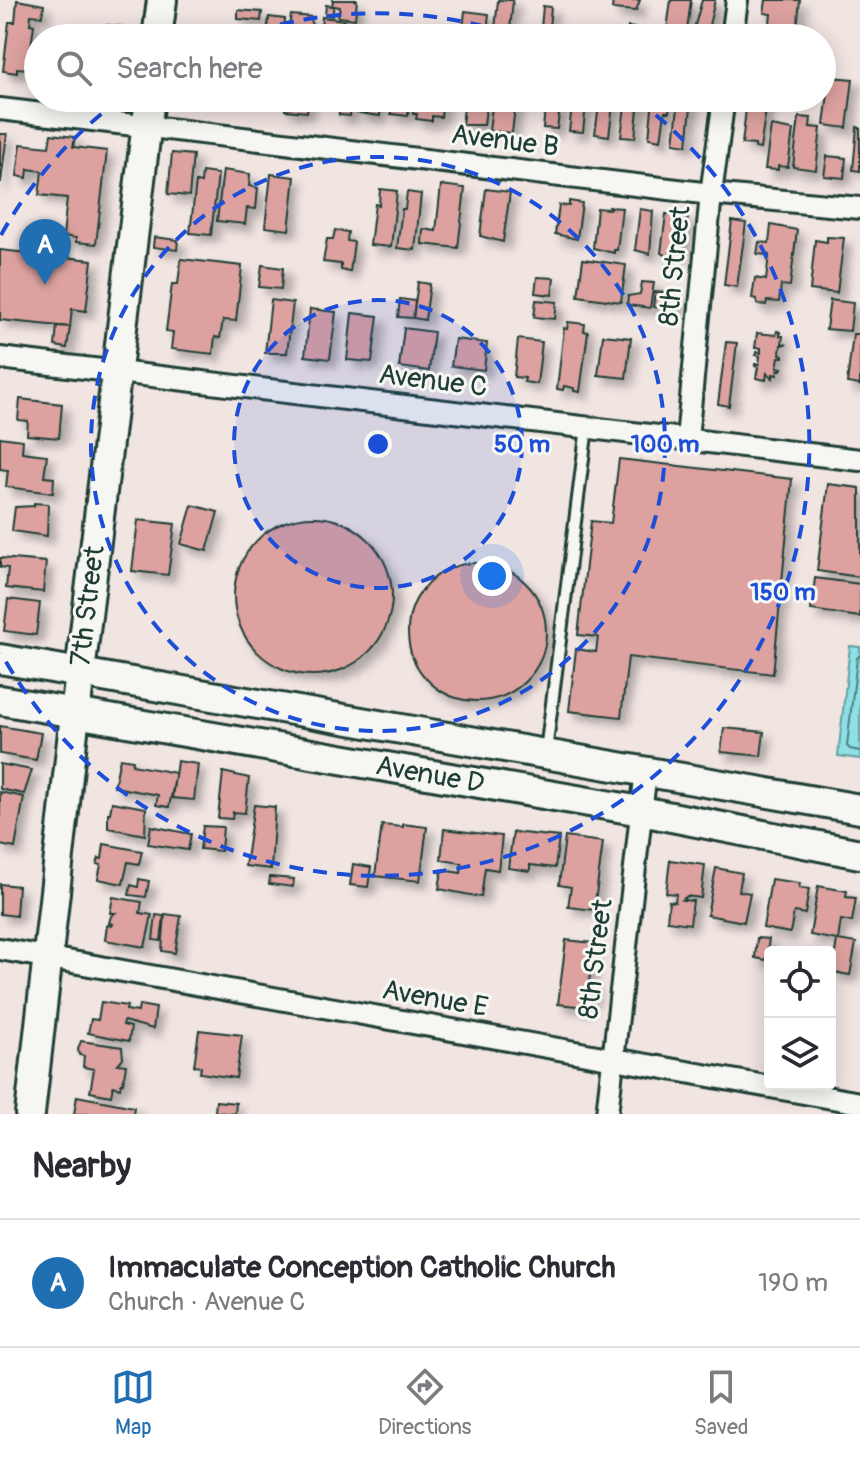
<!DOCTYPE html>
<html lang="en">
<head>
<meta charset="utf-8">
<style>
	:root { --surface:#fff; --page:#f7f7f7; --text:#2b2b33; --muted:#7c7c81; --line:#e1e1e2; --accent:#1f6fb2 }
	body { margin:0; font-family:Pangolin,sans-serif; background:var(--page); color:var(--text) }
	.controls { position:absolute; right:24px; bottom:24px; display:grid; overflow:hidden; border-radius:8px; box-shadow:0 4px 20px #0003 }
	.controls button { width:72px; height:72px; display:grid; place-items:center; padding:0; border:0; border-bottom:2px solid var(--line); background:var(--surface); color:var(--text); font:40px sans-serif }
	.you { position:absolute; left:492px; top:576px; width:28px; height:28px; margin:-20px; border:6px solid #fff; border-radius:50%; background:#1a73e8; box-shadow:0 0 0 12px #1a73e833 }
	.badge { display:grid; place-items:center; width:52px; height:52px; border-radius:50%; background:var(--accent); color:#fff; font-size:26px; font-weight:700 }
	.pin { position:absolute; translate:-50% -66px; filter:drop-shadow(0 2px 4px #0008) }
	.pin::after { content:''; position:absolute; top:42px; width:28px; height:24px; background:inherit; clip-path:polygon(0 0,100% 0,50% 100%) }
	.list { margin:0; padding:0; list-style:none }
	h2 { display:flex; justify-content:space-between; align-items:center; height:104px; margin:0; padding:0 32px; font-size:34px }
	h2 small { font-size:26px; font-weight:400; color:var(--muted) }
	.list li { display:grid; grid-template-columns:52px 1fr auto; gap:24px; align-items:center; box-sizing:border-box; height:128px; padding:0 32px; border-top:2px solid var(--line) }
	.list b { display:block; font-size:30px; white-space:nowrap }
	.list p { margin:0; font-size:26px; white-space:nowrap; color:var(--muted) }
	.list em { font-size:26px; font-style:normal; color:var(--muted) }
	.icon { flex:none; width:44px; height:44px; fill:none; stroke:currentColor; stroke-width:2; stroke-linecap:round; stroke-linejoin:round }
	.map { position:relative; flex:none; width:860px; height:1114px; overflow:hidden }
	.search { position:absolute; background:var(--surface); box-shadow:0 4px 20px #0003; left:24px; right:24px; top:24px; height:88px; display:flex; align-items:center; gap:20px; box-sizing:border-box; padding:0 28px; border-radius:44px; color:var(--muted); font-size:30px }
	.sheet { height:232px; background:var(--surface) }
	nav { display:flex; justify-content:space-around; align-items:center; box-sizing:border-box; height:112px; border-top:2px solid var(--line); background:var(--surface); font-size:22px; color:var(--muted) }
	nav a { display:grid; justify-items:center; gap:4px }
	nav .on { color:var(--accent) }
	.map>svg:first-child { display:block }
	.water { fill:#8ee0e6; stroke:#629f9f; stroke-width:2 }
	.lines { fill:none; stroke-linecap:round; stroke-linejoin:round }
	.shore { stroke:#4b7e7b; stroke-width:2 }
	.building { fill:#dda2a0; stroke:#1f3d34; stroke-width:2; filter:url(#shadow) }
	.lane-casing { stroke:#1f3d34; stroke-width:16 }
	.street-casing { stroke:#1f3d34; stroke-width:26 }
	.secondary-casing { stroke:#1f3d34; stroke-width:34 }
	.lane { stroke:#f6f6f2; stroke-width:10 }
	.street { stroke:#f6f6f2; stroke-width:20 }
	.secondary { stroke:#f6f6f2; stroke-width:28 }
	.ring { fill:none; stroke:#1d4ed8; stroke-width:4; stroke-dasharray:14 10 }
	.labels { text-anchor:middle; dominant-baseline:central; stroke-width:6; stroke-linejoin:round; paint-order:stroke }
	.street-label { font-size:28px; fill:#1f3d34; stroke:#f6f6f2 }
	.centre { fill:#1d4ed8; stroke:#f6f6f2; stroke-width:4 }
	.ring-label { font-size:24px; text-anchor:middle; font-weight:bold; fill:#1d4ed8; stroke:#f6f6f2; stroke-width:6; stroke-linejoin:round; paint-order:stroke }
</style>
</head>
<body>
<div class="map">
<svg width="860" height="1114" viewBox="0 0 860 1114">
	<defs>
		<filter id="shadow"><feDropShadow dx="7" dy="7" stdDeviation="4" flood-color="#0004"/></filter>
	</defs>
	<rect width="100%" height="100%" fill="#f1e5e2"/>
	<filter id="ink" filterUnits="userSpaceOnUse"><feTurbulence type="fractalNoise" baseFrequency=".0125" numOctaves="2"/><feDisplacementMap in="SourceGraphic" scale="16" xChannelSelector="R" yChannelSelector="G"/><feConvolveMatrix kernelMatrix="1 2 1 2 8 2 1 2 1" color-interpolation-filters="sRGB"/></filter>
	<g filter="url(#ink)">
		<polygon class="water" points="850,646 860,647 860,759 838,756"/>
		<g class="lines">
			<polyline class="shore" points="860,655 857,658 847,746 850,749 860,751"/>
		</g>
		<g class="building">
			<polygon points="17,0 44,5 42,16 31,15 30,24 34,25 28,69 17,68 17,73 3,71 9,22 15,22"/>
			<polygon points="333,0 357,0 355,19 338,17 340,7 334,6 332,16 325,15 326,5 332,6"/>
			<polygon points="498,0 513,0 510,30 495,29"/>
			<polygon points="613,0 640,0 636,11 612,9"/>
			<polygon points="671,0 691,0 687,31 667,29"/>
			<polygon points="702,0 715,0 707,34 693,32"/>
			<polygon points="766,0 800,0 796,38 768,38 771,14 764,13"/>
			<polygon points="543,6 551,7 549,29 541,28"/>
			<polygon points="238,10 262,12 261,21 238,19"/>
			<polygon points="465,11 489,14 487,32 463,29"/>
			<polygon points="291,15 312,17 311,28 289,26"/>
			<polygon points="269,17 285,19 284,35 267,33"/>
			<polygon points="322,17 344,20 342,38 320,38"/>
			<polygon points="107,25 124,27 123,38 85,38 86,27 106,30"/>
			<polygon points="628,27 655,31 654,38 627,38"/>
			<polygon points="830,77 853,79 847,128 824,125"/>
			<polygon points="286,98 309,98 307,112 285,110"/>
			<polygon points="338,98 352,98 350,116 339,115"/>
			<polygon points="360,98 382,98 380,116 358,113"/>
			<polygon points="392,98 410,98 408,116 391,114"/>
			<polygon points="415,98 443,98 441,117 432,116 432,121 416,119 417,114 413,114"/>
			<polygon points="465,98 487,98 484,125 462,125"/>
			<polygon points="493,98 516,98 512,133 489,131"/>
			<polygon points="546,98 566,98 561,101 557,129 543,128"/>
			<polygon points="573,98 592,98 592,104 586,105 583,132 569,131"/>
			<polygon points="600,98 618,98 617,106 613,105 609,136 595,134"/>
			<polygon points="626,98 644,98 643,107 638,109 635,138 621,137"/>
			<polygon points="653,98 671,98 669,112 665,112 661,140 649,138"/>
			<polygon points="679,98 692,98 687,145 674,143"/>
			<polygon points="747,100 767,103 760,149 755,148 755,145 742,144"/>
			<polygon points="799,117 811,118 810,127 821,128 816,170 793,167"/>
			<polygon points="771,126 793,130 788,167 778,166 778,170 765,169"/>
			<polygon points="857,127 860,128 860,171 853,170"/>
			<polygon points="0,134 7,134 1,182 0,182"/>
			<polygon points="51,134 75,137 73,147 107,151 96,244 76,242 76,238 63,236 67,198 39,195 42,171 28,169 27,178 17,176 21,144 49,147"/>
			<polygon points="172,153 193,155 189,196 168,194"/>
			<polygon points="827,156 846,158 844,178 824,176"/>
			<polygon points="223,170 250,174 249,186 258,188 256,209 247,208 245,224 217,221"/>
			<polygon points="202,172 218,174 211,235 190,233 196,182 201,183"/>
			<polygon points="271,174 295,177 289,230 265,227"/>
			<polygon points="441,185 465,188 458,248 422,244 423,229 436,231"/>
			<polygon points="380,189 397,191 391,247 370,245 375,204 379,205"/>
			<polygon points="486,189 510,192 503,242 480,236"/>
			<polygon points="407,192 421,194 415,250 397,248 402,209 405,209"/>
			<polygon points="569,201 582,203 577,239 555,234 559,205 569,206"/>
			<polygon points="609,207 622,208 617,250 614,250 614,253 593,248 597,208 609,209"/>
			<polygon points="640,209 653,211 650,254 635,250"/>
			<polygon points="666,214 688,217 683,254 674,253 674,259 661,253"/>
			<polygon points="732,221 746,223 737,287 724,285"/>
			<polygon points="771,225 797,230 790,286 781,285 779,302 767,301 766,305 757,304 757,299 752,298 755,278 766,280 769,255 757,254 759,242 769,243"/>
			<polygon points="335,230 348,232 347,241 354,242 350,272 341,270 341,264 323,262 327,239 333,239"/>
			<polygon points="154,237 178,240 177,250 153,247"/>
			<polygon points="827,237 844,238 837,293 810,290 815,240 827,242"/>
			<polygon points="0,250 92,260 86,311 72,309 70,327 0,320"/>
			<polygon points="181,259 242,266 236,321 223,320 220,338 215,337 213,354 171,349 173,332 166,331 172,284 178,284"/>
			<polygon points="583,259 626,265 621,302 578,296"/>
			<polygon points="262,265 283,268 281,289 259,287"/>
			<polygon points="537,277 554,278 552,295 535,293"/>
			<polygon points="418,282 430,284 425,320 413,318"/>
			<polygon points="642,282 654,283 650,308 627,305 628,296 640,294"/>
			<polygon points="655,292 679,294 677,310 653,307"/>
			<polygon points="400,299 415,301 413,318 398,317"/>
			<polygon points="271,300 293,303 287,353 265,353"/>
			<polygon points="536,300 557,302 555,319 534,317"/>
			<polygon points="830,300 853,303 850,331 826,329"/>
			<polygon points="310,309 336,312 330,359 305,356"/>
			<polygon points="352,313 378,316 372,362 347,360"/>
			<polygon points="568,322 585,324 584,331 588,332 580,392 574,391 574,388 564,386 563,390 557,389 564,328 567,329"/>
			<polygon points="57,326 70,327 67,348 55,346"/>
			<polygon points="404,328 434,332 429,371 399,367"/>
			<polygon points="777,331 780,332 780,336 783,336 782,343 785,344 781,345 780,354 783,355 783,357 779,357 777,367 782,368 781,370 778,370 777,375 773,374 773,378 767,373 766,380 756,378 758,367 755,366 755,364 759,364 760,356 756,355 757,352 761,353 761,348 755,348 757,333 776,335"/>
			<polygon points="853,334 860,334 860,385 847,383"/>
			<polygon points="603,335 631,338 626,378 598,375"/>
			<polygon points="455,339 487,343 484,370 451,366"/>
			<polygon points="518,339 542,342 537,384 524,382 525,378 514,377"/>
			<polygon points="726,342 737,343 729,406 718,404"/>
			<polygon points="20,399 62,404 59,438 27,435 28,421 18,420"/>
			<polygon points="0,437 23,440 22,452 47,455 44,477 54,478 53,493 6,487 8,470 0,469"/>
			<polygon points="619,459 792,479 773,674 628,657 621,717 569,711 576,649 596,652 598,637 578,635 591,521 611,523"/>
			<polygon points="828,484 860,488 860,577 817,571"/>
			<polygon points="34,503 48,504 47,536 12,531 15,507 34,506"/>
			<polygon points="192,505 218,512 207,551 181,544"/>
			<circle cx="313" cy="596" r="79"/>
			<polygon points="138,520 175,524 168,575 132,571"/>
			<polygon points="0,558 46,562 43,592 6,588 8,568 0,567"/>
			<circle cx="477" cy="632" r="69"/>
			<polygon points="815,578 860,584 860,617 811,610"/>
			<polygon points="8,599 40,603 36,635 4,631"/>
			<polygon points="0,726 41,733 36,760 0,754"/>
			<polygon points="724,728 764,732 761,756 721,752"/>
			<polygon points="120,758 133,760 132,765 176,773 169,807 156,805 158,795 114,787"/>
			<polygon points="177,761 198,764 194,800 172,798"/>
			<polygon points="0,764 32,770 24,794 0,789"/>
			<polygon points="223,772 249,778 245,813 233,812 232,819 218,818"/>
			<polygon points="0,792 24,797 15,848 0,845"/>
			<polygon points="112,802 146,808 145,835 108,828 108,813 110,813"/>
			<polygon points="254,805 275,807 271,869 245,866"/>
			<polygon points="403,824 427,827 420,881 375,876 382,825 403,827"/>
			<polygon points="151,826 191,834 188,850 148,844"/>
			<polygon points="203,826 223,827 221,851 200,849"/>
			<polygon points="444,829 502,836 498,870 485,868 481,897 439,889 442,870 461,873 462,863 441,860"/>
			<polygon points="513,832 559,837 555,868 530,865 530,871 508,868"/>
			<polygon points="565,837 603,842 594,910 568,907 571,887 559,885"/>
			<polygon points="104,844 142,851 139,864 128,862 123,884 98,879 101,865 97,864 99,858 102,859"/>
			<polygon points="670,860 705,865 701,898 687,896 682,900 693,901 690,924 667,921 669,901 675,902 676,894 666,893"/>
			<polygon points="353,864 371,867 368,887 350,885"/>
			<polygon points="716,868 742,873 739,891 750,893 744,922 707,915"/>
			<polygon points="270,877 294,879 293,887 269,884"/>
			<polygon points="139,879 149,881 146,897 129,895 131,885 138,887"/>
			<polygon points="771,879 800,883 799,888 809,889 805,914 794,912 790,933 763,928"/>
			<polygon points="0,884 18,886 16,916 0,914"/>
			<polygon points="818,886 847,891 846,897 856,898 852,922 841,920 838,940 856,943 850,975 832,972 837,940 810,935"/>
			<polygon points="113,897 142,902 140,913 152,915 145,947 105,940 107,925 112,926 113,924 109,923 111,916 115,913 110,913"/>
			<polygon points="165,914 181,916 175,953 162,951"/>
			<polygon points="156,915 164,916 161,941 153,940"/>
			<polygon points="757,938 769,939 766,960 755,958"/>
			<polygon points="566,940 593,943 589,985 593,985 592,997 587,997 586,1007 558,1004"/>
			<polygon points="101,1002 127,1006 126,1010 138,1012 139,1005 156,1008 153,1029 124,1021 123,1025 131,1027 129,1041 88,1033 91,1019 98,1020"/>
			<polygon points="199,1030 242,1035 236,1078 200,1073 201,1067 194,1066"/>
			<polygon points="81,1041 122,1047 123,1058 118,1064 126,1065 123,1083 121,1083 120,1088 113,1086 111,1096 90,1092 94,1069 83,1067 84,1056 79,1055 78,1049"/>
			<polygon points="77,1096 134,1107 133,1114 74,1114"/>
			<polygon points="216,1101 236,1103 235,1114 215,1112"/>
		</g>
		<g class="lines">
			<g class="lane-casing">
				<polyline id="lane" points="546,751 587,427"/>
			</g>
			<g class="street-casing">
				<g id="street">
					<polyline points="732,38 737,0"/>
					<polyline points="0,109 711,194 860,208"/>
					<polyline points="0,358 860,460"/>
					<polyline points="687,439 711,194 724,98"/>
					<polyline points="0,949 860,1103"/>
					<polyline points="607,1114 646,770"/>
				</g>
			</g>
			<g class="secondary-casing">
				<g id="secondary">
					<polyline points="157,38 162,0"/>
					<polyline points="0,659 860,809"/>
					<polyline points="0,700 641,811 860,854"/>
					<polyline points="30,1114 75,714 150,98"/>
				</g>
			</g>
			<use href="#lane" class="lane"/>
			<use href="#street" class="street"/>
			<use href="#secondary" class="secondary"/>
		</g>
	</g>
	<circle cx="378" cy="444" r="144" fill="#1d4ed8" fill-opacity=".12"/>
	<g class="ring">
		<circle cx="378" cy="444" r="144"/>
		<circle cx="378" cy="444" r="287"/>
		<path d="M1 235A431 431 0 0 1 119 100M234 38A431 431 0 0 1 522 38M637 100A431 431 0 1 1 1 653"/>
	</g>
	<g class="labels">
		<g class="street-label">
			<text transform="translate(505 141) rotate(7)">Avenue B</text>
			<text transform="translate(675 266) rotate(-84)">8th Street</text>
			<text transform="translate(433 381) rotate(7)">Avenue C</text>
			<text transform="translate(88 606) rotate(-83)">7th Street</text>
			<text transform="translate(430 775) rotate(10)">Avenue D</text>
			<text transform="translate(596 959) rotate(-83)">8th Street</text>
			<text transform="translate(435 999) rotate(10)">Avenue E</text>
		</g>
	</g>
	<circle cx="378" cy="444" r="12" class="centre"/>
	<g class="ring-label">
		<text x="522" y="452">50 m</text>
		<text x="665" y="452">100 m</text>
		<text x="783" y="600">150 m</text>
	</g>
</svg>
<div class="controls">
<button><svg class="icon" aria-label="locate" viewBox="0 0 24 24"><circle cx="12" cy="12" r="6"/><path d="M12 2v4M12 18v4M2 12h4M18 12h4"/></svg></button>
<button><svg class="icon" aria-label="layers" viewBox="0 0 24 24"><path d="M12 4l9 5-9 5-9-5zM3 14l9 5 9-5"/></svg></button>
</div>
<div class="you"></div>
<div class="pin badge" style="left:45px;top:285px">A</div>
<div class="search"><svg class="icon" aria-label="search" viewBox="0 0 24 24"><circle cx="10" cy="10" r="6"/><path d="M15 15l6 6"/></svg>Search here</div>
</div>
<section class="sheet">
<h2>Nearby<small></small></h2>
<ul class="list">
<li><span class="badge">A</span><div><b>Immaculate Conception Catholic Church</b><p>Church · Avenue C</p></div><em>190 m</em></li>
</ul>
</section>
<nav>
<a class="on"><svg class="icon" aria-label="map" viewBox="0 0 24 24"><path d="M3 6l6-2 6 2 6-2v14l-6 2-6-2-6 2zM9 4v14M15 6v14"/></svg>Map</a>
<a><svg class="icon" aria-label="directions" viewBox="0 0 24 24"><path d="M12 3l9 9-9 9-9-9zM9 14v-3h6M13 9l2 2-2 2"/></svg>Directions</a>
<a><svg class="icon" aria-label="saved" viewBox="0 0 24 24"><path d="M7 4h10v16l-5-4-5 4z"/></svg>Saved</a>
</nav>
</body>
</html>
